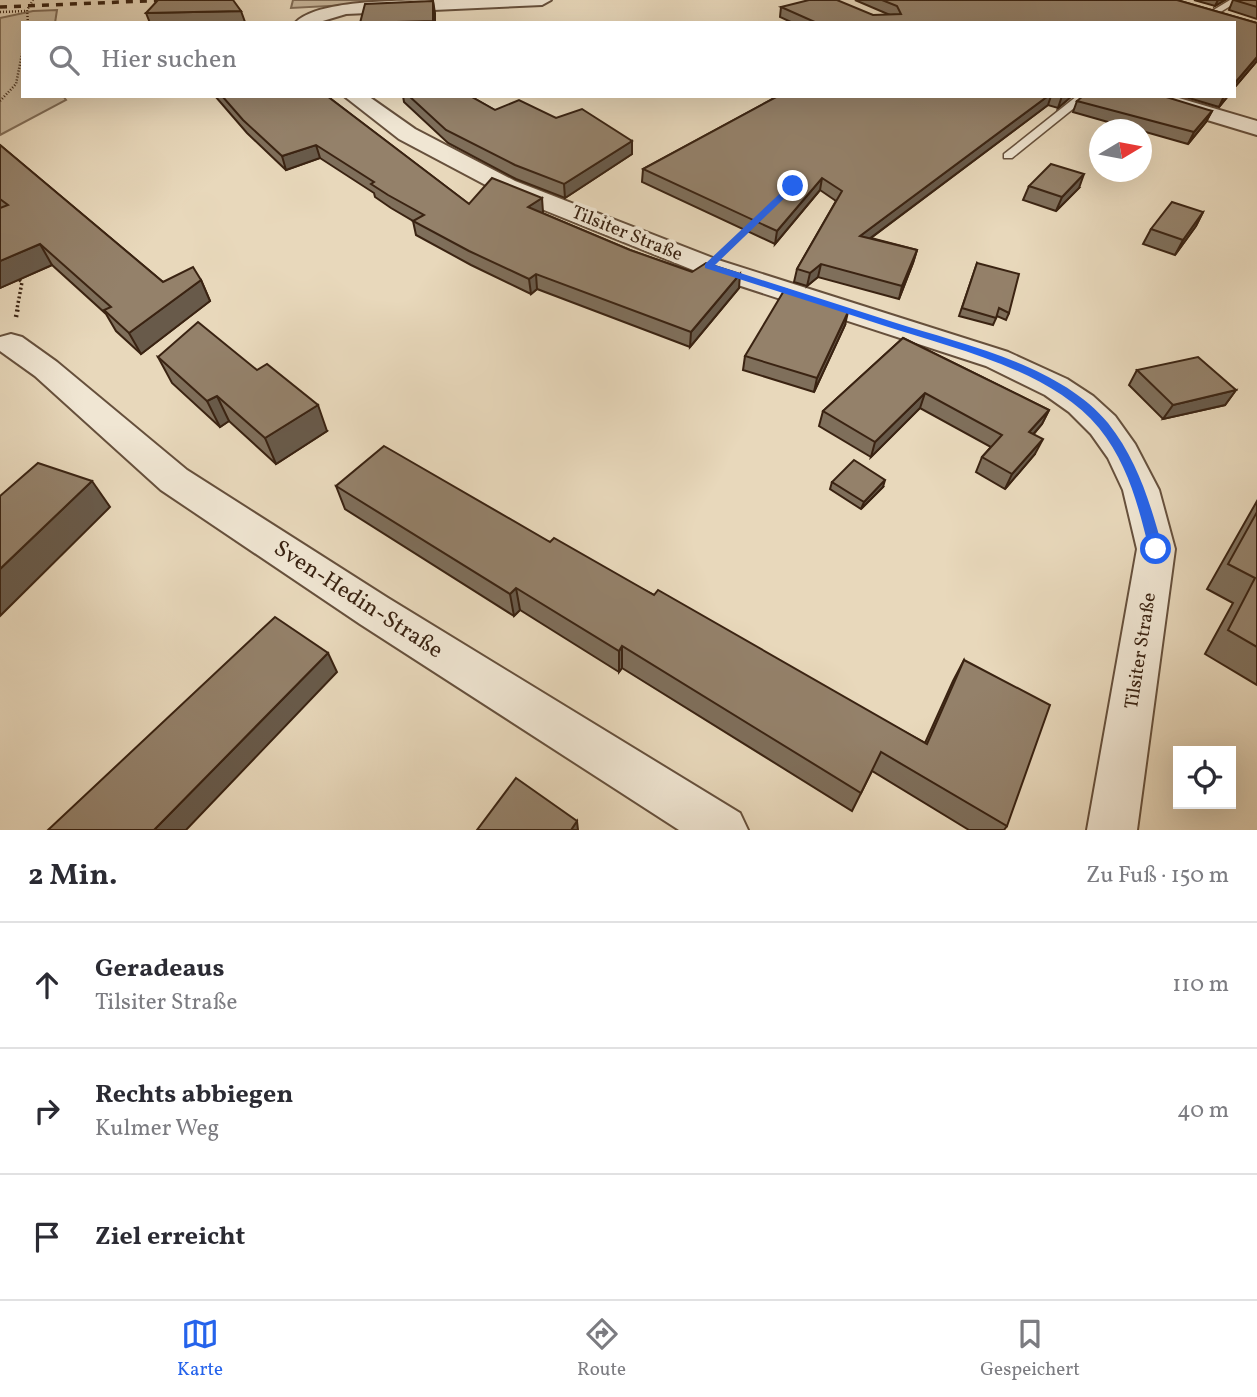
<!DOCTYPE html>
<html lang="de">
<head>
<meta charset="utf-8">
<style>
	:root { --surface:#fff; --page:#f2f2f3; --text:#2b2b33; --muted:#7c7c81; --line:#e1e1e2; --accent:#2563eb }
	body { margin:0; font-family:Vollkorn,serif; background:var(--page); color:var(--text) }
	.controls { position:absolute; right:21px; bottom:21px; display:grid; overflow:hidden; border-radius:0px; box-shadow:0 7px 28px #0002 }
	.controls button { width:63px; height:63px; display:grid; place-items:center; padding:0; border:0; border-bottom:2px solid var(--line); background:var(--surface); color:var(--text); font:35px sans-serif }
	.compass { position:absolute; left:1089px; top:119px; width:63px; height:63px; border-radius:50%; background:var(--surface); box-shadow:0 7px 28px #0002; rotate:80deg }
	.stop { position:absolute; width:21px; height:21px; margin:-16px; border:5px solid #2563eb; border-radius:50%; background:#fff }
	.stop.end { background:#2563eb; border-color:#fff; box-shadow:0 2px 7px #0008 }
	.list { margin:0; padding:0; list-style:none }
	h2 { display:flex; justify-content:space-between; align-items:center; height:91px; margin:0; padding:0 28px; font-size:30px }
	h2 small { font-size:23px; font-weight:400; color:var(--muted) }
	.list li { display:grid; grid-template-columns:46px 1fr auto; gap:21px; align-items:center; box-sizing:border-box; height:126px; padding:0 28px; border-top:2px solid var(--line) }
	.list b { display:block; font-size:26px; white-space:nowrap }
	.list p { margin:0; font-size:23px; white-space:nowrap; color:var(--muted) }
	.list em { font-size:23px; font-style:normal; color:var(--muted) }
	.icon { flex:none; width:38px; height:38px; fill:none; stroke:currentColor; stroke-width:2; stroke-linecap:round; stroke-linejoin:round }
	.map { position:relative; flex:none; width:1257px; height:830px; overflow:hidden }
	.search { position:absolute; background:var(--surface); box-shadow:0 7px 28px #0002; left:21px; right:21px; top:21px; height:77px; display:flex; align-items:center; gap:18px; box-sizing:border-box; padding:0 24px; border-radius:0px; color:var(--muted); font-size:26px }
	.sheet { height:469px; background:var(--surface) }
	nav { display:flex; justify-content:space-around; align-items:center; box-sizing:border-box; height:98px; border-top:2px solid var(--line); background:var(--surface); font-size:19px; color:var(--muted) }
	nav a { display:grid; justify-items:center; gap:4px }
	nav .on { color:var(--accent) }
	.map>svg:first-child { display:block }
	.green { fill:#cab99e; stroke:#826e58; stroke-width:2 }
	.lines { fill:none; stroke-linecap:round; stroke-linejoin:round }
	.lane-casing { stroke:#66503c; stroke-width:3 }
	.street-casing { stroke:#66503c; stroke-width:4 }
	.path-far2 { stroke:#3a2312; stroke-width:2.5; stroke-dasharray:1 2; stroke-linecap:butt }
	.path-far1 { stroke:#3a2312; stroke-width:3.5; stroke-dasharray:2 2.5; stroke-linecap:butt }
	.path { stroke:#3a2312; stroke-width:4.5; stroke-dasharray:2 3.5; stroke-linecap:butt }
	.lane { fill:#f0e6d3; fill-rule:evenodd }
	.street { fill:#f0e6d3; fill-rule:evenodd }
	.rail { stroke:#3a2312; stroke-width:3.5; stroke-dasharray:7 7; stroke-linecap:butt }
	.wall { fill:#7f6f5b; stroke:#3a2312; stroke-width:2 }
	.shaded-wall { fill:#685a4a; stroke:#3a2312; stroke-width:2 }
	.building { fill:#94816a; stroke:#3a2312; stroke-width:2 }
	.route { fill:#2563eb }
	.labels { text-anchor:middle; dominant-baseline:central; stroke-width:7; stroke-linejoin:round; paint-order:stroke }
	.street-label { font-size:19px; fill:#3a2312; stroke:#f0e6d3 }
	.near-street-label { font-size:23px; fill:#3a2312; stroke:#f0e6d3 }
</style>
</head>
<body>
<div class="map">
<svg width="1257" height="830" viewBox="0 0 1257 830">
	<rect width="100%" height="100%" fill="#e8d8bb"/>
	<filter id="stains"><feTurbulence type="fractalNoise" baseFrequency=".00286" numOctaves="4"/><feColorMatrix values="0 0 0 0 .2 0 0 0 0 .09 0 0 0 0 .02 0 0 0 .5 -.17"/></filter>
	<radialGradient id="worn" r=".72"><stop offset=".6" stop-color="#630" stop-opacity="0"/><stop offset="1" stop-color="#630" stop-opacity=".3"/></radialGradient>
	<g class="green">
		<polygon points="293,0 444,0 291,8"/>
		<polygon points="57,10 55,23 23,23 23,96 63,96 66,100 0,135 0,18 33,11"/>
	</g>
	<g class="lines">
		<g class="lane-casing">
			<g id="lane">
				<polygon points="1230,0 1240,0 1214,16 1207,14"/>
				<polygon points="1077,96 1089,96 1012,158 1004,158 1004,154"/>
			</g>
		</g>
		<g class="street-casing">
			<g id="street">
				<path d="M428,0H551L542,5L346,14L316,23H295C316,0 396,1 428,0Z"/>
				<polygon points="344,96 368,96 415,129 515,181 718,260 1008,352 1067,379 1093,396 1115,416 1135,444 1159,490 1175,549 1137,830 1087,830 1137,549 1123,490 1108,458 1091,434 1069,412 1045,395 986,366 698,272 497,191 399,139"/>
				<polygon points="1138,96 1172,96 1257,121 1257,135 1141,100"/>
				<polygon points="11,334 22,337 57,362 187,470 388,598 740,813 748,830 679,830 360,624 161,490 35,376 0,351 0,337"/>
			</g>
		</g>
		<g class="path-far2">
			<polyline points="0,12 27,11"/>
			<polyline points="28,23 27,10 33,0"/>
			<polyline points="0,101 16,84 23,49"/>
		</g>
		<g class="path-far1">
			<polyline points="731,245 750,227"/>
			<polyline points="16,277 22,282 17,309"/>
		</g>
		<polyline class="path" points="16,317 18,307"/>
		<use href="#lane" class="lane"/>
		<use href="#street" class="street"/>
		<polyline class="rail" points="0,7 170,0"/>
	</g>
	<g class="wall">
		<polygon points="855,0 1177,0 1257,23 1257,61 1234,88 1234,23 793,23 780,17 781,7 873,15 890,15"/>
		<polygon points="1194,0 1225,0 1215,6"/>
		<polygon points="1233,0 1257,0 1257,19 1229,10"/>
		<polygon points="433,1 435,23 360,23"/>
		<polygon points="241,11 245,22 150,23 146,13"/>
		<polygon points="215,96 327,96 469,204 542,198 542,213 630,250 739,288 690,347 537,289 531,294 471,265 416,235 413,221 391,208 375,197 374,193 320,158 286,170 247,133"/>
		<polygon points="403,96 470,96 495,110 556,118 632,141 632,154 565,198 516,179 448,143 404,102"/>
		<polygon points="778,96 1072,96 1058,108 1048,105 871,238 917,250 913,263 899,299 818,277 807,286 794,282 797,269 836,201 820,190 775,244 642,182 643,169"/>
		<polygon points="1182,96 1228,96 1219,107"/>
		<polygon points="1077,101 1212,111 1206,122 1188,144 1142,131 1142,130 1136,130 1073,112"/>
		<polygon points="0,145 163,282 201,280 210,301 141,354 116,331 106,314 52,265 0,288"/>
		<polygon points="1029,186 1079,188 1056,211 1023,200"/>
		<polygon points="1203,212 1196,226 1175,255 1143,244 1151,229"/>
		<polygon points="977,263 1009,313 1006,320 997,316 993,325 959,316"/>
		<polygon points="845,325 814,392 743,370 745,356"/>
		<polygon points="903,338 1049,410 1042,424 1034,434 1035,454 1005,489 976,472 982,457 991,447 920,408 871,457 819,426 823,411"/>
		<polygon points="158,357 327,431 276,464 229,421 220,427 172,383"/>
		<polygon points="1137,370 1236,390 1225,405 1163,419 1129,385"/>
		<polygon points="832,482 883,487 861,509 830,489"/>
		<polygon points="336,486 550,542 654,595 925,743 953,681 964,660 1007,826 1004,830 969,830 872,771 852,811 622,668 619,672 520,610 514,616 345,509"/>
		<polygon points="1257,501 1257,685 1205,654 1233,603 1207,589"/>
	</g>
	<g class="shaded-wall">
		<polygon points="1218,0 1225,0 1215,6"/>
		<polygon points="433,1 435,13 435,23 434,23"/>
		<polygon points="1257,57 1257,61 1234,88 1234,84"/>
		<polygon points="1048,96 1051,96 1048,105 857,248 860,236"/>
		<polygon points="1062,96 1072,96 1058,108"/>
		<polygon points="1224,96 1228,96 1219,107"/>
		<polygon points="1212,111 1206,122 1188,144 1194,132"/>
		<polygon points="632,141 632,154 565,198 564,184"/>
		<polygon points="316,145 320,158 286,170 282,156"/>
		<polygon points="1084,174 1079,188 1056,211 1062,197"/>
		<polygon points="822,178 820,190 775,244 777,231"/>
		<polygon points="542,198 543,212 530,221 528,207"/>
		<polygon points="1203,212 1196,226 1175,255 1183,240"/>
		<polygon points="40,244 52,265 0,288 0,261"/>
		<polygon points="917,250 913,263 899,299 902,286"/>
		<polygon points="821,264 818,277 807,286 810,273"/>
		<polygon points="536,274 537,289 531,294 529,279"/>
		<polygon points="740,274 739,288 690,347 691,332"/>
		<polygon points="201,280 210,301 141,354 129,333"/>
		<polygon points="848,312 845,325 814,392 817,378"/>
		<polygon points="1236,390 1225,405 1163,419 1173,405"/>
		<polygon points="925,393 920,408 871,457 875,442"/>
		<polygon points="217,396 229,421 220,427 207,401"/>
		<polygon points="318,405 327,431 276,464 265,438"/>
		<polygon points="1049,410 1042,424 1022,447 1029,432"/>
		<polygon points="1043,439 1035,454 1005,489 1012,474"/>
		<polygon points="885,480 883,487 861,509 864,502"/>
		<polygon points="92,481 110,507 0,616 0,569"/>
		<polygon points="516,588 520,610 514,616 510,594"/>
		<polygon points="622,646 622,668 619,672 619,651"/>
		<polygon points="328,653 337,672 186,830 154,830"/>
		<polygon points="577,821 578,830 571,830"/>
	</g>
	<g class="building">
		<polygon points="158,0 233,0 241,11 146,13"/>
		<polygon points="809,0 837,0 873,15 901,14 897,6 882,0 1177,0 1257,23 1257,57 1234,84 1234,23 817,23 781,7"/>
		<polygon points="1234,0 1257,0 1257,7"/>
		<polygon points="433,1 433,21 360,23 365,4"/>
		<polygon points="222,96 327,96 469,204 492,178 542,198 528,207 630,250 692,272 706,263 740,274 691,332 536,274 529,279 469,251 413,221 424,215 388,195 371,184 374,182 316,145 282,156 243,120"/>
		<polygon points="409,96 470,96 495,110 519,100 556,118 582,109 632,141 564,184 515,165 446,130"/>
		<polygon points="778,96 1048,96 860,236 917,250 902,286 821,264 810,273 797,269 842,191 822,178 777,231 643,169"/>
		<polygon points="1083,96 1163,96 1212,111 1194,132 1077,101"/>
		<polygon points="0,145 163,282 193,267 201,280 129,333 104,310 111,307 40,244 0,261 0,208 8,205 0,199"/>
		<polygon points="1051,164 1084,174 1062,197 1029,186"/>
		<polygon points="1172,202 1203,212 1183,240 1151,229"/>
		<polygon points="977,263 1019,274 1009,313 999,308 996,318 962,308"/>
		<polygon points="785,289 848,312 817,378 745,356"/>
		<polygon points="198,322 257,370 267,364 318,405 265,438 217,396 207,401 158,357"/>
		<polygon points="903,338 1049,410 1029,432 1043,439 1012,474 982,457 1002,435 925,393 875,442 823,411"/>
		<polygon points="1198,357 1236,390 1173,405 1137,370"/>
		<polygon points="384,446 550,542 554,538 654,595 658,590 927,744 964,660 1050,705 1007,826 881,752 861,793 622,646 619,651 516,588 510,594 336,486"/>
		<polygon points="854,460 885,480 864,502 832,482"/>
		<polygon points="38,463 92,481 0,569 0,496"/>
		<polygon points="1257,512 1257,647 1228,630 1255,578 1228,564"/>
		<polygon points="275,617 328,653 154,830 48,830"/>
		<polygon points="516,778 577,821 571,830 477,830"/>
	</g>
	<path class="route" d="M790,184L797,186L715,265C774,284 834,303 893,322C962,344 1060,365 1108,423C1138,461 1150,503 1163,549L1161,553H1151L1149,549C1138,505 1128,464 1099,428C1050,369 952,348 882,325C823,306 764,287 705,268V264Z"/>
	<g class="labels">
		<g class="street-label">
			<text transform="translate(627 234) rotate(22)">Tilsiter Straße</text>
			<text transform="translate(1141 651) rotate(-81)">Tilsiter Straße</text>
		</g>
		<g class="near-street-label">
			<text transform="translate(358 600) rotate(33)">Sven-Hedin-Straße</text>
		</g>
	</g>
	<rect width="100%" height="100%" filter="url(#stains)"/>
	<rect width="100%" height="100%" fill="url(#worn)"/>
</svg>
<div class="controls">
<button><svg class="icon" aria-label="locate" viewBox="0 0 24 24"><circle cx="12" cy="12" r="6"/><path d="M12 2v4M12 18v4M2 12h4M18 12h4"/></svg></button>
</div>
<svg class="compass" viewBox="-18 -18 36 36"><path d="M0-13l5 13h-10z" fill="#e53935"/><path d="M0 13l5-13h-10z" fill="#7c7c81"/></svg>
<div class="stop" style="left:1156px;top:549px"></div>
<div class="stop end" style="left:793px;top:186px"></div>
<div class="search"><svg class="icon" aria-label="search" viewBox="0 0 24 24"><circle cx="10" cy="10" r="6"/><path d="M15 15l6 6"/></svg>Hier suchen</div>
</div>
<section class="sheet">
<h2>2 Min.<small>Zu Fuß · 150 m</small></h2>
<ul class="list">
<li><svg class="icon" aria-label="ahead" viewBox="0 0 24 24"><path d="M12 20V5M6 11l6-6 6 6"/></svg><div><b>Geradeaus</b><p>Tilsiter Straße</p></div><em>110 m</em></li>
<li><svg class="icon" aria-label="right" viewBox="0 0 24 24"><path d="M7 20v-9h11M14 6l5 5-5 5"/></svg><div><b>Rechts abbiegen</b><p>Kulmer Weg</p></div><em>40 m</em></li>
<li><svg class="icon" aria-label="arrive" viewBox="0 0 24 24"><path d="M6 21V4h12l-3 4 3 4H6"/></svg><div><b>Ziel erreicht</b></div></li>
</ul>
</section>
<nav>
<a class="on"><svg class="icon" aria-label="map" viewBox="0 0 24 24"><path d="M3 6l6-2 6 2 6-2v14l-6 2-6-2-6 2zM9 4v14M15 6v14"/></svg>Karte</a>
<a><svg class="icon" aria-label="directions" viewBox="0 0 24 24"><path d="M12 3l9 9-9 9-9-9zM9 14v-3h6M13 9l2 2-2 2"/></svg>Route</a>
<a><svg class="icon" aria-label="saved" viewBox="0 0 24 24"><path d="M7 4h10v16l-5-4-5 4z"/></svg>Gespeichert</a>
</nav>
</body>
</html>
